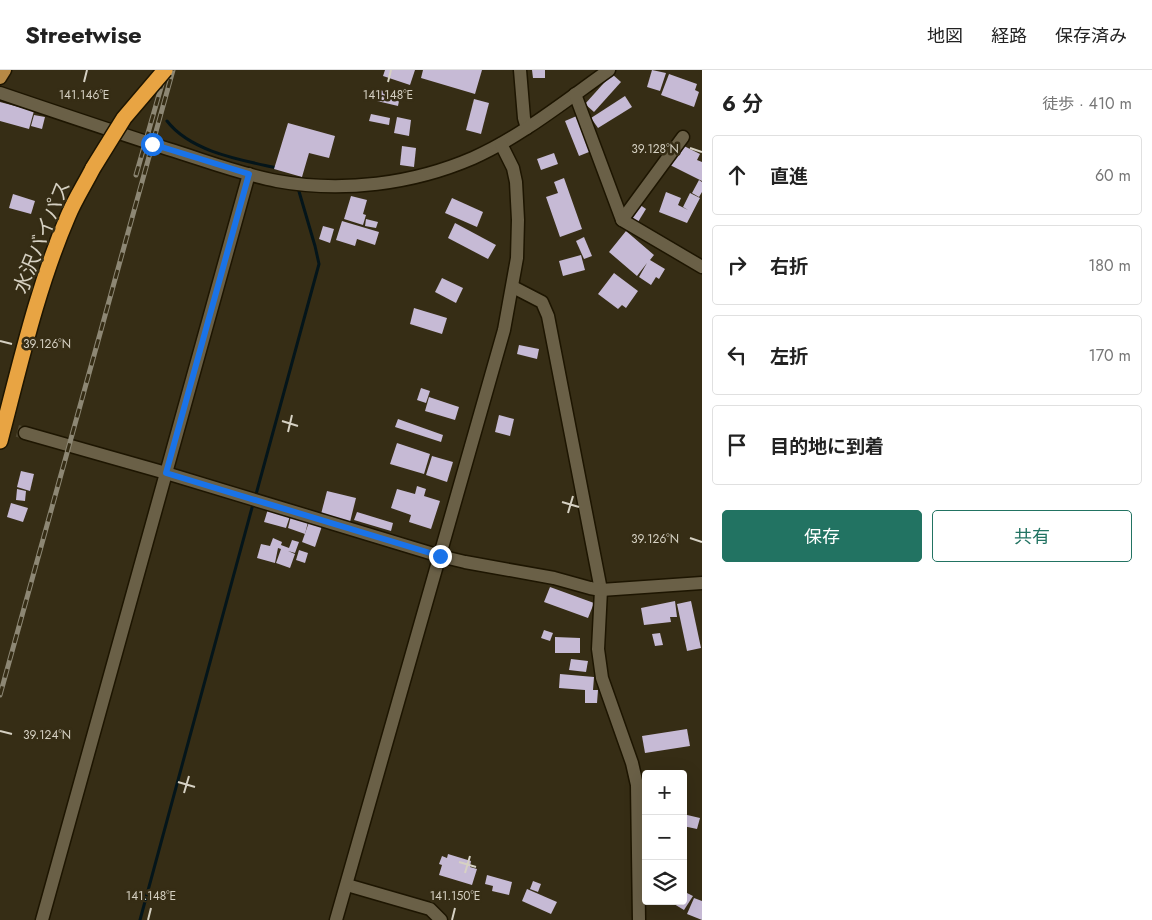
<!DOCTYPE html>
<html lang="ja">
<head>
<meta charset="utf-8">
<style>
	:root { --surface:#fff; --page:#f6f6f6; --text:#222; --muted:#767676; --line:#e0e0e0; --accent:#227362 }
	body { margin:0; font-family:Jost,"Noto Sans JP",sans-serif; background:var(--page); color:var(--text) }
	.controls { position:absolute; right:15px; bottom:15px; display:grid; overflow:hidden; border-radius:5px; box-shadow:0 5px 20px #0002 }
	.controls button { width:45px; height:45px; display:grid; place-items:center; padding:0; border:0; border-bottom:1px solid var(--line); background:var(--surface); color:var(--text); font:25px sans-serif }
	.stop { position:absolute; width:15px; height:15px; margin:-11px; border:4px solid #1a73e8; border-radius:50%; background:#fff }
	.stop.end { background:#1a73e8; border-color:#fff; box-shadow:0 1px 5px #0008 }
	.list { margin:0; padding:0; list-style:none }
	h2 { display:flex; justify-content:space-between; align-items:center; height:65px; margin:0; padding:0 20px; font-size:21px }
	h2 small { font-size:16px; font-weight:400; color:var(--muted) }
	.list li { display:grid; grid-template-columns:32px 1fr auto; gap:15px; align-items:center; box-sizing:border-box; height:80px; margin:0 10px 10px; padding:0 10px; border:1px solid var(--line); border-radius:5px }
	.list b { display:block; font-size:19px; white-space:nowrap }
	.list em { font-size:16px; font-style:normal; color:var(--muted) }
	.actions { display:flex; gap:10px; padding:15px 20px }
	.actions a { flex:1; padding:11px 0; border:1px solid var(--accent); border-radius:5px; text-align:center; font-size:18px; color:var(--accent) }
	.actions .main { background:var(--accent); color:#fff }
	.icon { flex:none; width:28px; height:28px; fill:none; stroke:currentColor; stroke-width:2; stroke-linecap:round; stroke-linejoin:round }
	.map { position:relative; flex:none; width:702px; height:850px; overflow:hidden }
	header { display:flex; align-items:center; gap:30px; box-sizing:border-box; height:70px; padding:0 25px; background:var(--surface); border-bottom:1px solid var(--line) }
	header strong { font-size:24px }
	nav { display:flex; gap:28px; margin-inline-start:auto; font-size:18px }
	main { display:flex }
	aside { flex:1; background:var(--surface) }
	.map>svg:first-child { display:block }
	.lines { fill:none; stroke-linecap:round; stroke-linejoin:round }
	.stream { stroke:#04151a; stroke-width:3 }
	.building { fill:#c6bad5 }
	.minor-tunnel { stroke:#4e462f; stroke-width:12; stroke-dasharray:12 6; stroke-linecap:butt }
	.minor-casing { stroke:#1d1501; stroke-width:15 }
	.major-casing { stroke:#1d1501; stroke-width:15 }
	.highway-casing { stroke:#1d1501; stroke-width:18 }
	.minor { stroke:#6a6047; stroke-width:12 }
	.major { stroke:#b68945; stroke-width:12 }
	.highway { stroke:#e8a443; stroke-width:15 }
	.rail-casing { stroke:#8d8774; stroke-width:5 }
	.rail { stroke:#362d15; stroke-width:3; stroke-dasharray:9; stroke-linecap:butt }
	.highway-bridge-casing { stroke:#1d1501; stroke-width:18; stroke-linecap:butt }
	.highway-bridge { stroke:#e8a443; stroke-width:15 }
	.route { stroke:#1a73e8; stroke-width:6 }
	.ticks { fill:none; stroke:#d6d1c3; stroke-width:2 }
	.labels { text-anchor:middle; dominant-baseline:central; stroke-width:5; stroke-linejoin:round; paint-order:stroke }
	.street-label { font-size:20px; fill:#d6d1c3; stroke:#362d15 }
	.ticks-label { font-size:12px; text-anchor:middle; fill:#d6d1c3; stroke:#362d15; stroke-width:5; stroke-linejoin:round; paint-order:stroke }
</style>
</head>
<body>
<header>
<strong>Streetwise</strong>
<nav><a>地図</a><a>経路</a><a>保存済み</a></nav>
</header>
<main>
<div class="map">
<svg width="702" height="850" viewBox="0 0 702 850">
	<rect width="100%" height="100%" fill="#362d15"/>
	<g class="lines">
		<g class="stream">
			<path d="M167,51C191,82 241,90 277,98"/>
			<polyline points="255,428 319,194 315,176 298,118"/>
			<polyline points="140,850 253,434"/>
		</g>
	</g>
	<g class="building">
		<polygon points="385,0 415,0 410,15 383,6"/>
		<polygon points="423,0 482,0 475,24 421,8"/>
		<polygon points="532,0 545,0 545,8 533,8"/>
		<polygon points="652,0 666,3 660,21 647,17"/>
		<polygon points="612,4 621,12 594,42 585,34"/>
		<polygon points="669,4 697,14 695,20 699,22 694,37 661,25"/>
		<polygon points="380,20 400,26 398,36 377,31"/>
		<polygon points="625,26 632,37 598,58 591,48"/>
		<polygon points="474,29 489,33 481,64 466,60"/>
		<polygon points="0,32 34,41 29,59 0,51"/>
		<polygon points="371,44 390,48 389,55 369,51"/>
		<polygon points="34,45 45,47 42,59 31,56"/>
		<polygon points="579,45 594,80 579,86 565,51"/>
		<polygon points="397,47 411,50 409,66 394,63"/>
		<polygon points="288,53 335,66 329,88 309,83 302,107 274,99"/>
		<polygon points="402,76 416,78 414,97 400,95"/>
		<polygon points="684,76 700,84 697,90 702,92 702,111 668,94 674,82 680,84"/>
		<polygon points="554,83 558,94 541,100 537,89"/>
		<polygon points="564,108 582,159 560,167 546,127 558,123 554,112"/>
		<polygon points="699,110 702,112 702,122 699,127 692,123"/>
		<polygon points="666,122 681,128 678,135 688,140 683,137 690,123 700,128 687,153 659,142"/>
		<polygon points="13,124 35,131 31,144 9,138"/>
		<polygon points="351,126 367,130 363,144 366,145 363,155 344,149"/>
		<polygon points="452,128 483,142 477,157 445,143"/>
		<polygon points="636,132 646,139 638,152 628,145"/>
		<polygon points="366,149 378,152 376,158 365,156"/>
		<polygon points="342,151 379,162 375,175 357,169 355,176 336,170"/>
		<polygon points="455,153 496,175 488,189 448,168"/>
		<polygon points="323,156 334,159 330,173 319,169"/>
		<polygon points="626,161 654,185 650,190 665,199 659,209 656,207 651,215 639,207 647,193 637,206 609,182"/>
		<polygon points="584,167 592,186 584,189 576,171"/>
		<polygon points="581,185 585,200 563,206 559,191"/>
		<polygon points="614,203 638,221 626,238 622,235 618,239 598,224"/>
		<polygon points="442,208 463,218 456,233 435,222"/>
		<polygon points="414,238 447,248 442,264 410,254"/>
		<polygon points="519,275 539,279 537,289 517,284"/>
		<polygon points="421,318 430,321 426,333 417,330"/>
		<polygon points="429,327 459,337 455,350 425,341"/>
		<polygon points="499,345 514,349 510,366 495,362"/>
		<polygon points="398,349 443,365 441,372 395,357"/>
		<polygon points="397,373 430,384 424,404 390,394"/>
		<polygon points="432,386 453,392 447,412 426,405"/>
		<polygon points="21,401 34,404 30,421 17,417"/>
		<polygon points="417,416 426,419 424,426 440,431 431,459 409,452 411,445 391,438 397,419 415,424"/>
		<polygon points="17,419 26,421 25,431 16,430"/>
		<polygon points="327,421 356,428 350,452 321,444"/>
		<polygon points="11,433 28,438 23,452 7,447"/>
		<polygon points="268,439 290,446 286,458 264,452"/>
		<polygon points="357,442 393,453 391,461 354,450"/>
		<polygon points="291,446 308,452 305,464 288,458"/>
		<polygon points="309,452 322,456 315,477 302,472"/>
		<polygon points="273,468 282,472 281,475 289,478 292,470 299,472 295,483 288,481 295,484 290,498 276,493 281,479 278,478 275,493 257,488 261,474 270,476"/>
		<polygon points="299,480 308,483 305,493 296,490"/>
		<polygon points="550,517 594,533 588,548 544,532"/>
		<polygon points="675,531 677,547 670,547 671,552 644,555 641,538"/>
		<polygon points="691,531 701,578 687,581 677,534"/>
		<polygon points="544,560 553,563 550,571 541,568"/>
		<polygon points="660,563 663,575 655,576 652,564"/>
		<polygon points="555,567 580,568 580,583 555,583"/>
		<polygon points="571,589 588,591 586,602 569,600"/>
		<polygon points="560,604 594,607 593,620 598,620 597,633 585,633 585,620 559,618"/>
		<polygon points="687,659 690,676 645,683 642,666"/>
		<polygon points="683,744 700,748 697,759 683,756"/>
		<polygon points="448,784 471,791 470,797 477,799 472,815 439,805 442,795 439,794 442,786 447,788"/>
		<polygon points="487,805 512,812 509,825 492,821 493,816 485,814"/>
		<polygon points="533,811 541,814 538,822 530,819"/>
		<polygon points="527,819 557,832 551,844 522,831"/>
		<polygon points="683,821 693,826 684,840 669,831 683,831"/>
		<polygon points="694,828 702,831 702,850 687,844"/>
	</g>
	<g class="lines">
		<polyline class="minor-tunnel" points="0,356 25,363"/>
		<g class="minor-casing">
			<g id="minor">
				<polyline points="520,0 524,48 527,58"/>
				<path d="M0,23C56,42 112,61 168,79C204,90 240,104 277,111C342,123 413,114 473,88C522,66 565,31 609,0"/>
				<polyline points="575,24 622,150 702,197"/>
				<polyline points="622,150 683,67"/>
				<polyline points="513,217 542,232 548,246 601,520 598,579 602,608 632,693 637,715 639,850"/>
				<polyline points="25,363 166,403 440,486 465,492 554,508 590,518 601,520 702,513"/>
				<polyline points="347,815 430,839 441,850"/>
				<polyline points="42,850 249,104"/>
				<polyline points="336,850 504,260 517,188 518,150 516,112 513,98 501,74"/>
			</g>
		</g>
		<g class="major-casing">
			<polyline id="major" points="0,8 5,0"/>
		</g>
		<g class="highway-casing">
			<path id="highway" d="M0,371C20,295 37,218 68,146C75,129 85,114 93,98"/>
		</g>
		<use href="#minor" class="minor"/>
		<use href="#major" class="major"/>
		<use href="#highway" class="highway"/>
		<g class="rail-casing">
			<g id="rail">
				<polyline points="136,105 166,0"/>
				<polyline points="0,625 173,0"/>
			</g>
		</g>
		<use href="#rail" class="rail"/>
		<g class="highway-bridge-casing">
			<polyline id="highway-bridge" points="93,98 124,48 165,0"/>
		</g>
		<use href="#highway-bridge" class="highway-bridge"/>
	</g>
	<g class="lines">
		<polyline class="route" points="152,74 249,104 166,403 440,486"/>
	</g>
	<path class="ticks" d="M84,12L87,0M388,12L391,0M690,78L702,82M0,271L12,274M282,351L298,356M288,362L292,345M562,432L579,437M568,443L573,426M690,468L702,472M0,661L12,664M178,712L195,717M184,723L189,706M459,792L476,797M465,803L470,786M148,850L151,838M452,850L455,838"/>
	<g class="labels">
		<g class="street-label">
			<text transform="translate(42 167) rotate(-68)">水沢バイパス</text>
		</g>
	</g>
	<g class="ticks-label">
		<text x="84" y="29">141.146°E</text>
		<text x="388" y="29">141.148°E</text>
		<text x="655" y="83">39.128°N</text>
		<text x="47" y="278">39.126°N</text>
		<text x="655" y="473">39.126°N</text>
		<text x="47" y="669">39.124°N</text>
		<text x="151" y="830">141.148°E</text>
		<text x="455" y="830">141.150°E</text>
	</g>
</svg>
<div class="controls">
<button>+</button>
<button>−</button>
<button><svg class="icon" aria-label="layers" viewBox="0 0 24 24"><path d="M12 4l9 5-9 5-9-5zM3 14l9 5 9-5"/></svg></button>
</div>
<div class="stop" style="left:152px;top:74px"></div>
<div class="stop end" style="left:440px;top:486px"></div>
</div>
<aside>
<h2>6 分<small>徒歩 · 410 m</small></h2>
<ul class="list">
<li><svg class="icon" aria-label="ahead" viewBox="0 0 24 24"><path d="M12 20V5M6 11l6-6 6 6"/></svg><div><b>直進</b></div><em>60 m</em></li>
<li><svg class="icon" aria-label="right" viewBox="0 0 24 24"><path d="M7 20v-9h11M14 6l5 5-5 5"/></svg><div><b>右折</b></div><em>180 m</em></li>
<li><svg class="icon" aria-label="left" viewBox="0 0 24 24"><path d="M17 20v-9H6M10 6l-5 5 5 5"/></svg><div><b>左折</b></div><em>170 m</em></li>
<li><svg class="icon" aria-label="arrive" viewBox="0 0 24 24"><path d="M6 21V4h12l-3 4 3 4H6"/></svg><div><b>目的地に到着</b></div></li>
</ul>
<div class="actions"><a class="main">保存</a><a>共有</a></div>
</aside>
</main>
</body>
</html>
